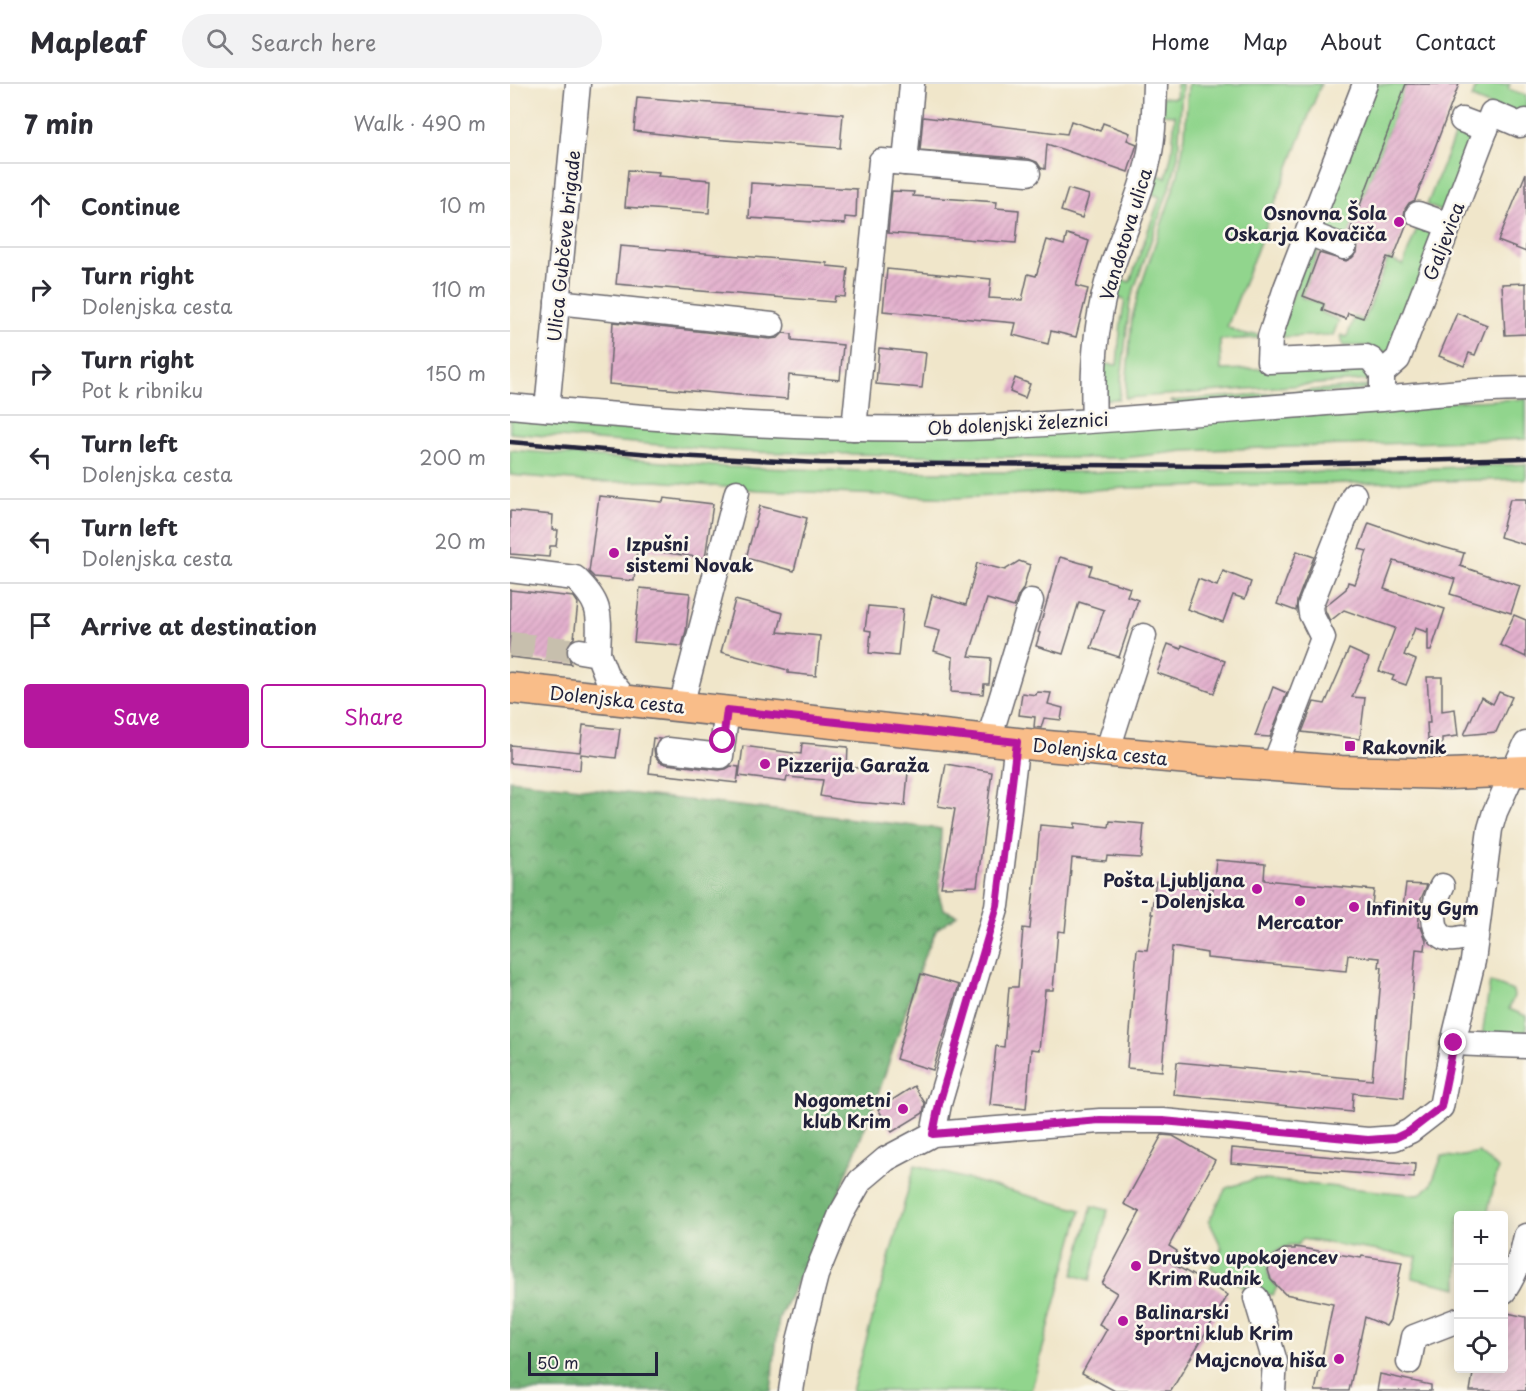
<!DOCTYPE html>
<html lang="en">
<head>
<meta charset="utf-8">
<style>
	:root { --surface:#fff; --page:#f2f2f3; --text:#2b2b33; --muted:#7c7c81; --line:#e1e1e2; --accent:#b5179e }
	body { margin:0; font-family:"Playpen Sans",sans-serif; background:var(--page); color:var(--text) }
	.controls { position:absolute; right:18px; bottom:18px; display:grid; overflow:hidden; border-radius:6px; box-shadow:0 3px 15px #0003 }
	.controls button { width:54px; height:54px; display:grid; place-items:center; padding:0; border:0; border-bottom:2px solid var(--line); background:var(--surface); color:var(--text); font:30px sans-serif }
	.scale { position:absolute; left:18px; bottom:15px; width:130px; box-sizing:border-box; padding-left:6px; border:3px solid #22223b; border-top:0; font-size:16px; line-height:21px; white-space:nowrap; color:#22223b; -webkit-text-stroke:4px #fbf7ec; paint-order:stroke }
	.stop { position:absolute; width:18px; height:18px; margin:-14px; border:4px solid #b5179e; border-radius:50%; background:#fff }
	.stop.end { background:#b5179e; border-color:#fff; box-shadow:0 2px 6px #0008 }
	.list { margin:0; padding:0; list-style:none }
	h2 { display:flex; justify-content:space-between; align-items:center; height:78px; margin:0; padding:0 24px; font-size:26px }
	h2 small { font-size:20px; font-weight:400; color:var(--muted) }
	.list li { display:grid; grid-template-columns:39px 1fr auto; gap:18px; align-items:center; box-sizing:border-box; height:84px; padding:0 24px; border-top:2px solid var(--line) }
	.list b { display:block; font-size:22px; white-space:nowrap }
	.list p { margin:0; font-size:20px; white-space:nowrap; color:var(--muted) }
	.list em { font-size:20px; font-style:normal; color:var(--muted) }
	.actions { display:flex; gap:12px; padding:18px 24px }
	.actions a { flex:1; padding:14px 0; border:2px solid var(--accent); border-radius:6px; text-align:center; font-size:21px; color:var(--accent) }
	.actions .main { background:var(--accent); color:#fff }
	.icon { flex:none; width:33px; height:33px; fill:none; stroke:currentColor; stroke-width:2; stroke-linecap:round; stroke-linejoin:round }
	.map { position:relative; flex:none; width:1016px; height:1307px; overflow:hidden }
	header { display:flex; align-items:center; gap:36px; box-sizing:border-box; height:84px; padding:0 30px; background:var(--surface); border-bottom:2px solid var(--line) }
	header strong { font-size:28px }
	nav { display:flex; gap:33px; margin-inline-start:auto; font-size:21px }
	.search { width:420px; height:54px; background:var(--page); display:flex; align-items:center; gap:15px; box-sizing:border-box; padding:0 21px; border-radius:33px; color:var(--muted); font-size:22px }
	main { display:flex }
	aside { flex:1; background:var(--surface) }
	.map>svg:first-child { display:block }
	.green { fill:#91d58d; stroke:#5a7c64; stroke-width:1.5 }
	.forest { fill:url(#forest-crowns); stroke:#4b6c5a; stroke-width:1.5 }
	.building { fill:url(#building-hatch) }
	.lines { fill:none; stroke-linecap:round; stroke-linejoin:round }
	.minor-tunnel { stroke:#c7bfad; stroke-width:24; stroke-dasharray:24 12; stroke-linecap:butt }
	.minor-casing { stroke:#6a676d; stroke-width:27 }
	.major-casing { stroke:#6a676d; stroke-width:33 }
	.minor { stroke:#fff; stroke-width:24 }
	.major { stroke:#f9bd89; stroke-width:30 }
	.rail { stroke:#22223b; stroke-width:4.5 }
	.route { stroke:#b5179e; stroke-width:8 }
	.poi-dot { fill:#b5179e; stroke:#fbf7ec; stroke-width:2 }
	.labels { text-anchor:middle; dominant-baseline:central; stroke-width:5; stroke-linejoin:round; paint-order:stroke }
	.poi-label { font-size:18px; font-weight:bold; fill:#22223b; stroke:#fbf7ec; text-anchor:start }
	.street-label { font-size:18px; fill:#22223b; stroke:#fbf7ec }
</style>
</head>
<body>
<header>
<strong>Mapleaf</strong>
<div class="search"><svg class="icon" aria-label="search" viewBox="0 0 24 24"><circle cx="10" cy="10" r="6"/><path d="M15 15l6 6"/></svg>Search here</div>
<nav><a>Home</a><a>Map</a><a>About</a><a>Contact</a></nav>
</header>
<main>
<aside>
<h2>7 min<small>Walk · 490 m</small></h2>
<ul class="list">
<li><svg class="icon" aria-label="ahead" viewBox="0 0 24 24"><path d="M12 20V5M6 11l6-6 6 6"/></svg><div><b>Continue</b></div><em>10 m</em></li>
<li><svg class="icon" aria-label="right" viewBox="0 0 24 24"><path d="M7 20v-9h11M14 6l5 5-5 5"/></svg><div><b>Turn right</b><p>Dolenjska cesta</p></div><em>110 m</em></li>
<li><svg class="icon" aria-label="right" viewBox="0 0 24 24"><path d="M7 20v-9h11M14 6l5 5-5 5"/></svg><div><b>Turn right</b><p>Pot k ribniku</p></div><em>150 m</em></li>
<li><svg class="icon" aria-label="left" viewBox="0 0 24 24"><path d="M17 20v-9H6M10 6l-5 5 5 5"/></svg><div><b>Turn left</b><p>Dolenjska cesta</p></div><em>200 m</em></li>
<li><svg class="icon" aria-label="left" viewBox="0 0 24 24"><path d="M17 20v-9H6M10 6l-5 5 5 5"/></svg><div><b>Turn left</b><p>Dolenjska cesta</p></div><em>20 m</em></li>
<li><svg class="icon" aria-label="arrive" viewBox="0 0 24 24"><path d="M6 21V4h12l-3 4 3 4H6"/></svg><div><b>Arrive at destination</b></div></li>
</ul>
<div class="actions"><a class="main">Save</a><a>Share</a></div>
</aside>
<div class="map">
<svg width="1016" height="1307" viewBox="0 0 1016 1307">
	<defs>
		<pattern id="forest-crowns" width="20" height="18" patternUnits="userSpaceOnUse" patternTransform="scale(1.5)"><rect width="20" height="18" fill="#74b678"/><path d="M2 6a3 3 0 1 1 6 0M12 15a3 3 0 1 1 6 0" fill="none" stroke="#5f9464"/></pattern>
		<pattern id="building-hatch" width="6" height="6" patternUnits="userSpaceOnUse" patternTransform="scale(1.5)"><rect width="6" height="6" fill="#e3b0cd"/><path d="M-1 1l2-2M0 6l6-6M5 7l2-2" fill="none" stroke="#c297b1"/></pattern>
	</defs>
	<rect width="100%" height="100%" fill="#fbf7ec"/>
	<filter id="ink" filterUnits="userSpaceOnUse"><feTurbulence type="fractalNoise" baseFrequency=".0167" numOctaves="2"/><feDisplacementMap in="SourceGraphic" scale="12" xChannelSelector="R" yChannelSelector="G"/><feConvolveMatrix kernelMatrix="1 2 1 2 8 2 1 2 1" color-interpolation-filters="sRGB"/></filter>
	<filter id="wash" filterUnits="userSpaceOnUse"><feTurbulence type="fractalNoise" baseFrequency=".008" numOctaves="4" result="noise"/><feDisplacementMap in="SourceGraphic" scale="24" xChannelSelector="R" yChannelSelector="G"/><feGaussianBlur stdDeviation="1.35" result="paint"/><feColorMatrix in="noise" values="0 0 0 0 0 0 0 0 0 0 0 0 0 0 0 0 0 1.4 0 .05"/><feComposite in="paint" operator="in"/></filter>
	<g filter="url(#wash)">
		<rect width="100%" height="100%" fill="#f0e6ca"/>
		<g class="green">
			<polygon points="667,0 672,0 668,72 662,96 620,217 609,315 593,316 593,280 607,281 611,238 615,216 602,212 607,194 620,198 650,113 636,108 643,89 656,94 662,68 665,31 651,30 652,13 666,14"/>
			<polygon points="678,0 811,0 717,243 735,251 747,250 749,254 710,256 711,286 849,281 859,288 861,296 615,314 622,234 628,211 668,91 675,51"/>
			<polygon points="861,0 896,1 836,158 805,145"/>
			<polygon points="967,0 1000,0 998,5 1016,11 1016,25 1012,35 962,14"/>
			<polygon points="947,45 967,53 937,130 917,121"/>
			<polygon points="909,139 931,148 883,272 859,262 833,262 831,251 837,253 844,233 854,237 878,175 893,181"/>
			<polygon points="801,155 811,160 791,213 812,221 810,228 829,236 823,251 769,253"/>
			<polygon points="859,302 854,306 669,321 660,317"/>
			<polygon points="1016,315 1016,355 778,363 674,367 614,374 551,374 237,368 0,349 0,331 166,346"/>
			<polygon points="0,366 217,383 386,388 836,388 1016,380 1016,395 616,404 447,414 248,406 147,397 86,398 0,391"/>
			<polygon points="980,898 1003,907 1004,912 999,925 1016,932 1016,952 972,952"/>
			<path d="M969,1069L988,1084L977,1131L948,1132V1204L902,1194L907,1173L792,1155L788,1161H780L763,1169C757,1185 754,1189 767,1203L763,1211L736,1205L700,1184L712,1164L699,1137L716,1104L745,1095L909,1111L921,1101L932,1072L948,1073Z"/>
			<polygon points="405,1081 571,1126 521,1307 342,1307"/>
			<polygon points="582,1122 598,1126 580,1196 563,1191"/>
		</g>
		<polygon class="forest" points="0,696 431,745 429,811 433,825 447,831 427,845 413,875 369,1008 325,1119 269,1234 261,1307 0,1307"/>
		<g id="blocks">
			<g class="building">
				<polygon points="896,0 949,0 905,116 899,119 895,125 894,132 897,139 883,175 877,173 853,234 838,229 836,235 812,226 814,220 793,212 809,169 836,177 842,174 847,169 848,160 845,154 839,150"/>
				<polygon points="127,13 333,30 330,64 187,54 124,47"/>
				<polygon points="413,33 557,50 561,37 590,47 593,39 620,49 617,56 627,60 618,88 537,60 535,85 531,84 527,78 519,75 410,66"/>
				<polygon points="118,86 149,88 148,92 201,96 199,129 115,123"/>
				<polygon points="1016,89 1016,168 988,157"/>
				<polygon points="241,99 347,105 346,134 335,133 335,140 239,134"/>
				<polygon points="558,105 579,111 572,134 551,127"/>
				<polygon points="382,107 404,108 403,112 487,118 486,124 509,126 506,159 378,149"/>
				<polygon points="557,150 579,157 566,202 578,205 566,253 541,247 538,260 503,251 506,239 373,227 377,185 481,195 479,214 512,216 518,190 526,192 537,156 554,161"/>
				<polygon points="110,162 317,179 317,182 338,184 335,213 325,212 324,218 106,200"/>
				<polygon points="1016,199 1016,250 995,251 992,200"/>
				<polygon points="947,229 977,241 965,271 959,269 954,282 929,272"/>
				<polygon points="103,238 260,255 268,254 273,249 282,250 282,256 333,261 330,296 279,291 277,315 99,300"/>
				<polygon points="369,264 416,269 412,304 366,300"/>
				<polygon points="505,294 520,300 515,314 500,308"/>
				<polygon points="89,412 153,418 154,414 203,420 195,474 127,465 124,497 84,493 79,488"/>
				<polygon points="1000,415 1016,415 1016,461 990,453"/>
				<polygon points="250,422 297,434 284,487 236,474"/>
				<polygon points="0,427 43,431 42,446 48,446 46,462 40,462 39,473 0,470"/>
				<polygon points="859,439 919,460 919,459 954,469 950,482 1010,502 1001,529 940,510 945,495 884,477 874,505 935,525 921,567 918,567 918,544 917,548 905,544 894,571 906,576 896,601 882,596 884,592 869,587 885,544 834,526 820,537 815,526 815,522 836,505 838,498 845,500 857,467 849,465"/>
				<polygon points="787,467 804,473 787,517 786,527 767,520"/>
				<polygon points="550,473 582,482 579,491 620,504 617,512 628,516 609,573 581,564 594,526 569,518 553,570 526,562 530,549 528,548"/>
				<polygon points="509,477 520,481 513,505 508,512 504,523 477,515 459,572 481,574 479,600 474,600 473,610 441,608 443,573 424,567 430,547 414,543 422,511 456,521 467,479 495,486"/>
				<polygon points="713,487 741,498 735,515 723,511 713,538 677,525 688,495 707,502"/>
				<polygon points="130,504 180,509 176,547 172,562 124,558"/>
				<polygon points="0,506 64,513 68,519 64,554 59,558 56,565 61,580 0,573"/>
				<polygon points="225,516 273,529 268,548 310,552 306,592 278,589 278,586 211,568"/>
				<polygon points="358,522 393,525 388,572 359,569 361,547 355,546"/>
				<polygon points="1004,531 1016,536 1016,573 990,561"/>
				<polygon points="658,560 671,565 672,561 715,577 704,609 647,589"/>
				<polygon points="839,565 859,574 842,613 855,614 850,655 792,648 804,618 815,620"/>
				<polygon points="917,593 932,593 932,627 945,625 948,652 932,654 932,660 922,660 921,655 918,655 917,639 920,639"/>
				<polygon points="763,603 777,609 760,653 745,652"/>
				<polygon points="527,608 541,609 538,620 553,624 551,636 534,634 531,644 524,643 525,633 509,631 512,609 526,611"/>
				<polygon points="989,608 1002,613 986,648 954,651 971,613 983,620"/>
				<polygon points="73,641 110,645 106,674 71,670 70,686 0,679 0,661 70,668"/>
				<polygon points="143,654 150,655 144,665 145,672 150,678 156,680 209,686 216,685 221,682 229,683 227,699 139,689"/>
				<polygon points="292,659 338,663 337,683 398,688 395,722 343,718 310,712 313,696 277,693 276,698 229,692 233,662 291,670"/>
				<polygon points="436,680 482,688 467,802 431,803 445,725 428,722"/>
				<polygon points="600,737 634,740 631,774 597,772 596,777 562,774 555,848 548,847 543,906 535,906 529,966 521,965 516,1025 480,1021 486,962 494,963 499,903 508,903 513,844 520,845 530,741 565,744 565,739 599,743"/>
				<polygon points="706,776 755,780 754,796 864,806 862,820 893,823 896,800 917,801 911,815 908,843 911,843 916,856 915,866 906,865 894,1014 843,1009 842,1028 664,1011 667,978 862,996 872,883 869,883 870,874 838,871 836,887 697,874 697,869 662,863 652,987 617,984 627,865 637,866 643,830 641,830 646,797 703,806"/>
				<polygon points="411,890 449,901 423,986 386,975"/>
				<polygon points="404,1002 415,1019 413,1029 382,1048 368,1025"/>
				<polygon points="652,1051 663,1052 705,1076 659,1162 667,1167 661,1179 718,1211 661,1307 605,1307 572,1289 597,1245 589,1240 607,1209 592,1200 630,1128 614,1120"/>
				<polygon points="722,1064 905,1080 904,1094 721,1079"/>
				<polygon points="785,1163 851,1174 852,1172 892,1178 880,1236 876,1242 855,1233 839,1307 805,1307 823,1220 775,1210 761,1196 758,1186 760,1177 766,1170 774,1165 785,1165"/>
				<polygon points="993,1228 1016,1233 1016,1307 960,1307 964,1284 993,1284"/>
				<polygon points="870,1290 921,1301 921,1307 867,1307"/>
			</g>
		</g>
	</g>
	<g filter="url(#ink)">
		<use href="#blocks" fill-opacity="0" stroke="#6a676d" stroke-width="1.5"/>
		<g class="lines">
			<polyline class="minor-tunnel" points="0,560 70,567"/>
			<g class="minor-casing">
				<g id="minor">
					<polyline points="855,0 776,204 760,253 759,277 856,273 862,276 872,289"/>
					<polyline points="952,36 976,45"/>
					<polyline points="395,79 402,0"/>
					<polyline points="908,130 939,141"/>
					<polyline points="798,149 834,163"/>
					<polyline points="47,218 262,241"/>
					<polyline points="872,304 872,289 888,275 982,29 1010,41 1016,37"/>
					<path d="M0,322C160,336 320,349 480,343C606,337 732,325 858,316C910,312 964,305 1016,305"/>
					<polyline points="37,325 68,0"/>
					<path d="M584,336C582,291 585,243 597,199C608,160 627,122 637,82C644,55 644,27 645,0"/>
					<polyline points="344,344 371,77 518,89"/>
					<path d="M0,486L65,494C94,522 89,532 88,570"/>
					<polyline points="70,567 88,570 97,593 117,617"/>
					<polyline points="171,622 227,408"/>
					<polyline points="479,655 521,517"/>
					<polyline points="158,666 211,672 217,626"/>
					<polyline points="597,668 634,552"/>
					<polyline points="764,682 813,554 801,530 800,522 844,411"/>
					<path d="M932,802C921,821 917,863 951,854"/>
					<polyline points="943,959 1016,962"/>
					<polyline points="423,1050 429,1020 487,822 507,658"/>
					<path d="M994,1207C1006,1189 1012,1173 1016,1152"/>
					<polyline points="746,1214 765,1278 763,1307"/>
					<polyline points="899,1278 904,1253 948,1236"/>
					<polyline points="281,1307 289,1257 306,1191 331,1130 350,1097 376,1075 423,1050 590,1037 653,1037 858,1056 885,1054 900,1047 931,1023 943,959 963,877 980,745 985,728 1016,660"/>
				</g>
			</g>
			<g class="major-casing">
				<polyline id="major" points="0,604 526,661 712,678 831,687 939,690 1016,687"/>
			</g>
			<use href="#minor" class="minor"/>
			<use href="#major" class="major"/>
			<polyline class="rail" points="0,358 165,372 310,379 717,382 1016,374"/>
		</g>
	</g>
	<g class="lines" filter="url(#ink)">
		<polyline class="route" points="213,657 217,626 507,658 487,822 429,1020 423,1050 590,1036 653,1037 858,1056 885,1054 900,1047 931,1023 944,959"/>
	</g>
	<g class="poi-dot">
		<circle cx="889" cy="138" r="6"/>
		<circle cx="104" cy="469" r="6"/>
		<rect x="834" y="656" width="12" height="12" rx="3"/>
		<circle cx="255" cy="680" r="6"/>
		<circle cx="747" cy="805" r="6"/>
		<circle cx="790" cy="817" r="6"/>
		<circle cx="844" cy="823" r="6"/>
		<circle cx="393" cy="1025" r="6"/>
		<circle cx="626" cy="1182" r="6"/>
		<circle cx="613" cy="1237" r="6"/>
		<circle cx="829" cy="1275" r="6"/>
	</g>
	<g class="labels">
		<g class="poi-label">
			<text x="877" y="128" text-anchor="end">Osnovna Šola<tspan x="877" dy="21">Oskarja Kovačiča</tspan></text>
			<text x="116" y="459">Izpušni<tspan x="116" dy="21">sistemi Novak</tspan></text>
			<text x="852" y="662">Rakovnik</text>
			<text x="267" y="680">Pizzerija Garaža</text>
			<text x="735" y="795" text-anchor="end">Pošta Ljubljana<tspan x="735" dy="21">- Dolenjska</tspan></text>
			<text x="856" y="823">Infinity Gym</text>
			<text x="790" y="837" text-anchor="middle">Mercator</text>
			<text x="381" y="1015" text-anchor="end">Nogometni<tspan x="381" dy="21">klub Krim</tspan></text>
			<text x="638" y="1172">Društvo upokojencev<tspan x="638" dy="21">Krim Rudnik</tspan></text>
			<text x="625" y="1227">Balinarski<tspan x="625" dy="21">športni klub Krim</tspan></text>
			<text x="817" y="1275" text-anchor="end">Majcnova hiša</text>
		</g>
		<g class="street-label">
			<text transform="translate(615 150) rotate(-73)">Vandotova ulica</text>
			<text transform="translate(933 157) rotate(-69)">Galjevica</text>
			<text transform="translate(53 162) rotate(-84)">Ulica Gubčeve brigade</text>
			<text transform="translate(508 339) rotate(-3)">Ob dolenjski železnici</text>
			<text transform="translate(107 615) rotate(6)">Dolenjska cesta</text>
			<text transform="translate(590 667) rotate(6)">Dolenjska cesta</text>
		</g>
	</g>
</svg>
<div class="controls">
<button>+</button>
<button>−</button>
<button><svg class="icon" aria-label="locate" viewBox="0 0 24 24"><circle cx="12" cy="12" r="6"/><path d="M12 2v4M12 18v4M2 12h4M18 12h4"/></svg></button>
</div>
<div class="scale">50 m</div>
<div class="stop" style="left:213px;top:657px"></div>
<div class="stop end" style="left:944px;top:959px"></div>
</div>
</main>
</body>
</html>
